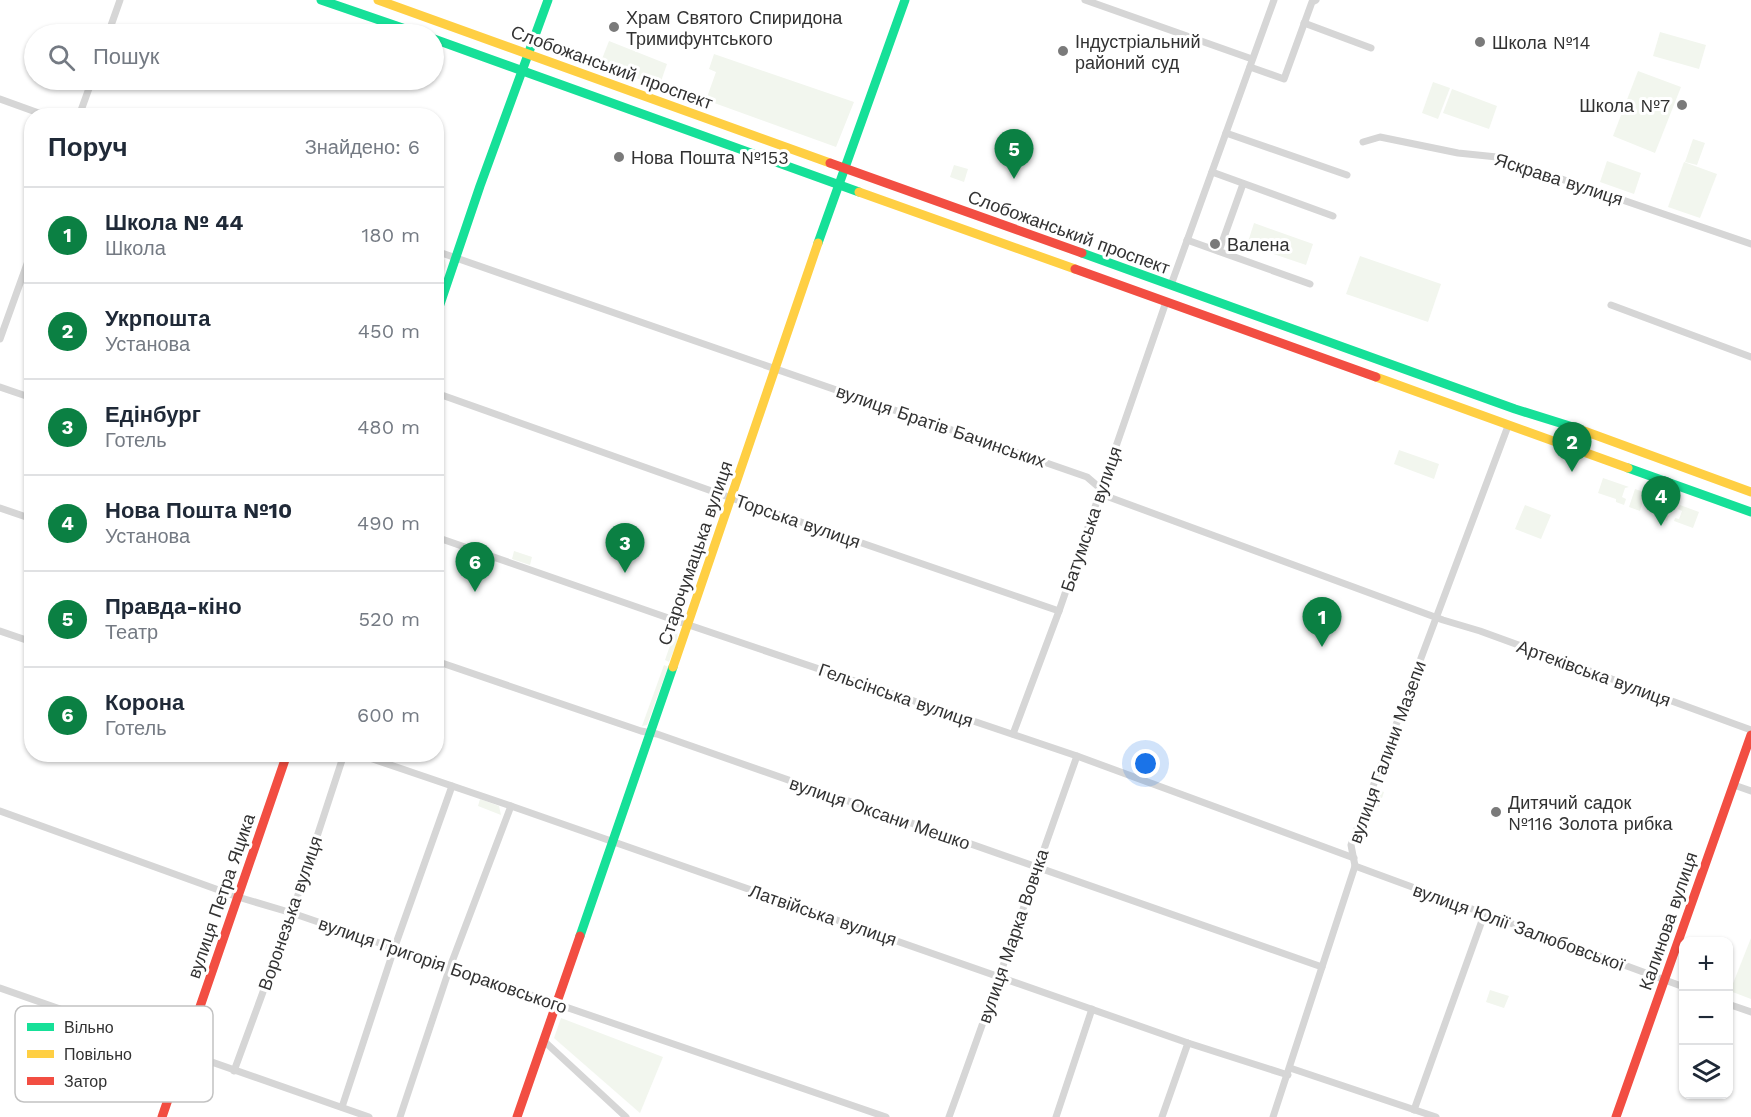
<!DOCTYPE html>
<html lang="uk">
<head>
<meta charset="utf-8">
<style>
	:root { --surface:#fff; --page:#f2f2f3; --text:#1f2937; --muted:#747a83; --line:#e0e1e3; --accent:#0b8043 }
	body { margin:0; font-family:"Work Sans",sans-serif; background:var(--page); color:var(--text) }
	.controls { position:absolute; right:18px; bottom:18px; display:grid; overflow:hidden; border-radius:12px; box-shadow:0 2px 4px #0004 }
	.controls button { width:54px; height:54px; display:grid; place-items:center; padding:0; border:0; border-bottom:2px solid var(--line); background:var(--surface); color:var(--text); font:30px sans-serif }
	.you { position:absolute; left:1146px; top:764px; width:21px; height:21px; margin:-15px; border:4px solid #fff; border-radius:50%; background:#1a73e8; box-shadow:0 0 0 9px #1a73e833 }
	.badge { display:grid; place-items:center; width:39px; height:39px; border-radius:50%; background:var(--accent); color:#fff; font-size:20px; font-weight:700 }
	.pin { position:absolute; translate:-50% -50px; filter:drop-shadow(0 2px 3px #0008) }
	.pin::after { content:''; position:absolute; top:32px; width:21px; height:18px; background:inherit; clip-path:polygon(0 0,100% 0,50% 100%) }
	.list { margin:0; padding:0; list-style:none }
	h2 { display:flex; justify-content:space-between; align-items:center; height:78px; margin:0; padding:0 24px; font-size:26px }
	h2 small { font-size:20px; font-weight:400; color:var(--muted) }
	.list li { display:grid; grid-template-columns:39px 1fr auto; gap:18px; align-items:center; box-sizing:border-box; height:96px; padding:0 24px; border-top:2px solid var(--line) }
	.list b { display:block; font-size:22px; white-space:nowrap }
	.list p { margin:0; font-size:20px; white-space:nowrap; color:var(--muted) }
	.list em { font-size:20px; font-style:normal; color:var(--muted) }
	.icon { flex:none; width:33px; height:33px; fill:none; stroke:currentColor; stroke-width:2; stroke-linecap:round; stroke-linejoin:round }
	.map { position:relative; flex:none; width:1751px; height:1117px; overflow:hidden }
	.search { position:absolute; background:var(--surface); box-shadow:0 2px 4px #0004; left:24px; top:24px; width:420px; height:66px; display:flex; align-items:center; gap:15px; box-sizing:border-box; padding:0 21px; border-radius:33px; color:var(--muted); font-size:22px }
	.panel { position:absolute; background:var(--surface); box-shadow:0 2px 4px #0004; left:24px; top:108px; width:420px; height:654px; border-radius:24px }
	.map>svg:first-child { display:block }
	.green { fill:#f2f6ee }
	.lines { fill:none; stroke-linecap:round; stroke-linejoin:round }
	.street { stroke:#d6d6d6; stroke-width:7 }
	.fast { stroke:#16e098; stroke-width:9 }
	.slow { stroke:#ffcf43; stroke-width:9 }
	.jam { stroke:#f24e42; stroke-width:9 }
	.poi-dot { fill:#7a7a7a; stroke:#fff; stroke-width:2 }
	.labels { text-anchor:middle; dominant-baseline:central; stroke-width:6; stroke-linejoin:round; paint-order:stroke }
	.poi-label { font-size:18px; fill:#323232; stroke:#fff; text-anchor:start }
	.street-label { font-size:18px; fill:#323232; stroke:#fff }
	.key { fill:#fff; stroke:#c2c2c2; stroke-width:1.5 }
	.key-label { font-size:16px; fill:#323232 }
</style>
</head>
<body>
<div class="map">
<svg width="1751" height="1117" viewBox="0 0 1751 1117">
	<rect width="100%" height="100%" fill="#fff"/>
	<g class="green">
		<polygon points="1660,32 1706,45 1699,69 1653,56"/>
		<polygon points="609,41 667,64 659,87 600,64"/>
		<polygon points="714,54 854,102 836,147 706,100 716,72 709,69"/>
		<polygon points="1638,71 1681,87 1655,153 1613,136"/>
		<polygon points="1433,82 1450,88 1438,119 1422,113"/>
		<polygon points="1452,89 1497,106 1489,129 1443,113"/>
		<polygon points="1693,139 1705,143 1697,165 1685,162"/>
		<polygon points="1607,161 1641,173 1634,194 1600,182"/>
		<polygon points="1684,162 1717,174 1700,218 1668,207"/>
		<polygon points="954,165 968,169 964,182 950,177"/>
		<polygon points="1254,223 1313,244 1306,265 1247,245"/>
		<polygon points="1360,256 1441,284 1428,322 1346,294"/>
		<path d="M440,257L445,260L446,266L438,288H437C436,277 440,268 440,257Z"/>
		<polygon points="1399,450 1439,464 1434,479 1394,464"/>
		<polygon points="1603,478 1629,487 1625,488 1622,497 1626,499 1624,505 1616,502 1616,499 1598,493"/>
		<polygon points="1635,489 1644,492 1644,498 1640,511 1629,507"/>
		<polygon points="1664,499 1674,502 1673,506 1668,505 1665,514 1669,516 1667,521 1654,516 1659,501"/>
		<polygon points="1525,505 1551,515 1541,539 1515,529"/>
		<polygon points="1680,505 1699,512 1693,528 1674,521 1675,518 1679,519 1682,511 1678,509"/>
		<polygon points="514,551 532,557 530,565 512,559"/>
		<path d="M676,628C681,640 673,651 669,662L665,660Z"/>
		<polygon points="664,665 668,667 647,725 642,726"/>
		<polygon points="1375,789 1384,792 1379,807 1370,804"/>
		<polygon points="480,799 499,806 501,815 478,806"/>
		<polygon points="1751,938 1751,999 1730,991"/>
		<polygon points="1490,990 1509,996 1504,1008 1486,1002"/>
		<polygon points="561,1018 663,1057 640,1113 554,1038"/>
	</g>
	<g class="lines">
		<g class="street">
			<polyline points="1085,0 1252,59"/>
			<polyline points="1304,23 1371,48"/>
			<polyline points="108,34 120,0"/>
			<polyline points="1250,67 1284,79 1312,2 1316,0"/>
			<polyline points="0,99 47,116"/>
			<polyline points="79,116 92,80"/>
			<polyline points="1226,133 1347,175"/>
			<polyline points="1363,142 1380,137 1458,153 1497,157 1751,244"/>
			<polyline points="1212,172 1333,216"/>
			<polyline points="1187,240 1310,284"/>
			<path d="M436,251C653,327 871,400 1087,477L1101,489L1106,496L1443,620L1480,631L1751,730"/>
			<polyline points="1219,251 1243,184"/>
			<polyline points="1171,285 1274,0"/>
			<polyline points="1611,305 1751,357"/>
			<polyline points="0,339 32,250"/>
			<polyline points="0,387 32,398"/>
			<polyline points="436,393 737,500 1059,611"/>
			<polyline points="0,508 32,519"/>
			<polyline points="436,537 677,621 1077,756 1354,858"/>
			<polyline points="0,631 32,642"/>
			<polyline points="436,661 641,731 657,734 1322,967"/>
			<polyline points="1013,734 1059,611 1166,302"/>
			<polyline points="358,754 511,806 1188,1043 1288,1075"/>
			<polyline points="1734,785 1751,791"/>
			<polyline points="0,811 238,897 292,913 886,1117"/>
			<polyline points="1355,866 1684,987"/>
			<polyline points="0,988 369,1117"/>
			<polyline points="1728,1004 1751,1012"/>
			<polyline points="544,1041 626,1117"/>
			<polyline points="1290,1068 1436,1117"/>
			<polyline points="234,1071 292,913 344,754"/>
			<polyline points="342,1107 394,949 452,786"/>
			<polyline points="1414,1110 1484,915"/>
			<polyline points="400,1117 450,967 511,806"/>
			<path d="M949,1117C993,997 1034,876 1077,756"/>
			<polyline points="1056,1117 1092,1009"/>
			<polyline points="1162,1117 1188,1043"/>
			<polyline points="1273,1117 1355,866 1351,845 1508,426"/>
		</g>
		<g class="fast">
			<polyline points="321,0 420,34"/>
			<polyline points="434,39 859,192"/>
			<polyline points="818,243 905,0"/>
			<polyline points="1082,253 1515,409 1576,428"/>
			<polyline points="436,316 480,186 548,0"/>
			<polyline points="1628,468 1751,512"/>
			<polyline points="580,936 673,667"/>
		</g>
		<g class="slow">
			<polyline points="378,0 830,163"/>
			<polyline points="859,192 1075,269"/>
			<polyline points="1376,377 1628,468"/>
			<polyline points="1576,428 1751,492"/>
			<polyline points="673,667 818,243"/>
		</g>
		<g class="jam">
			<polyline points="830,163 1082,253"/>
			<polyline points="1075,269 1376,377"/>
			<polyline points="162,1117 287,754"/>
			<polyline points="517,1117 580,936"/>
			<polyline points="1616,1117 1751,735"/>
		</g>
	</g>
	<g class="poi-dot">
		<circle cx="614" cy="27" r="6"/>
		<circle cx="1480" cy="42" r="6"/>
		<circle cx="1063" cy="51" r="6"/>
		<circle cx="1682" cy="105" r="6"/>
		<circle cx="619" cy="157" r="6"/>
		<circle cx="1215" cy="244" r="6"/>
		<circle cx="1496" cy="812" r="6"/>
	</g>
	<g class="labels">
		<g class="poi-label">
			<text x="626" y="17">Храм Святого Спиридона<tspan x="626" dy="21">Тримифунтського</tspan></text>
			<text x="1075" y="41">Індустріальний<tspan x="1075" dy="21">районий суд</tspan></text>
			<text x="1492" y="42">Школа №14</text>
			<text x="1670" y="105" text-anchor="end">Школа №7</text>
			<text x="631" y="157">Нова Пошта №153</text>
			<text x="1227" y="244">Валена</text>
			<text x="1508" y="802">Дитячий садок<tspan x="1508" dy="21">№116 Золота рибка</tspan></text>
		</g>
		<g class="street-label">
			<text transform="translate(612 67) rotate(20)">Слобожанський проспект</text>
			<text transform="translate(1559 179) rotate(18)">Яскрава вулиця</text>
			<text transform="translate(1069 232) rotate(20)">Слобожанський проспект</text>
			<text transform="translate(941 426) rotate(19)">вулиця Братів Бачинських</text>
			<text transform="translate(1091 519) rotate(-71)">Батумська вулиця</text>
			<text transform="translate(798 521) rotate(19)">Торська вулиця</text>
			<text transform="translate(695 553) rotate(-71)">Старочумацька вулиця</text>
			<text transform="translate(1594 673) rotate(20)">Артеківська вулиця</text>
			<text transform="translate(896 695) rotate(19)">Гельсінська вулиця</text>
			<text transform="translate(1387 752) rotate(-70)">вулиця Галини Мазепи</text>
			<text transform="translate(880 813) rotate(19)">вулиця Оксани Мешко</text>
			<text transform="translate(221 896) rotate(-71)">вулиця Петра Яцика</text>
			<text transform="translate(290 913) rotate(-71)">Воронезька вулиця</text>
			<text transform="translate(823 915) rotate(19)">Латвійська вулиця</text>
			<text transform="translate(1668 921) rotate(-71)">Калинова вулиця</text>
			<text transform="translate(1519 927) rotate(20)">вулиця Юлії Залюбовської</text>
			<text transform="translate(1013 936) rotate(-71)">вулиця Марка Вовчка</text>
			<text transform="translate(443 965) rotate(19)">вулиця Григорія Бораковського</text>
		</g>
	</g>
	<rect x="15" y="1006" width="198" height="96" rx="9" class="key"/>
	<rect x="27" y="1023" width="27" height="8" fill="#16e098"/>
	<rect x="27" y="1050" width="27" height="8" fill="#ffcf43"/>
	<rect x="27" y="1077" width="27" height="8" fill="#f24e42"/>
	<g class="key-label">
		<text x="64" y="1033">Вільно</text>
		<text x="64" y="1060">Повільно</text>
		<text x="64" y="1087">Затор</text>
	</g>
</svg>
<div class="controls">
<button>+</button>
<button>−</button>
<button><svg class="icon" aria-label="layers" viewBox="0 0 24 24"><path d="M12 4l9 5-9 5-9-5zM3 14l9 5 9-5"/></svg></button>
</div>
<div class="you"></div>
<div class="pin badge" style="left:1322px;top:647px">1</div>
<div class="pin badge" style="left:1572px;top:472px">2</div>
<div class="pin badge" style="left:625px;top:573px">3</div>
<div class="pin badge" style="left:1661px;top:526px">4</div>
<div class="pin badge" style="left:1014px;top:179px">5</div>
<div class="pin badge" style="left:475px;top:592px">6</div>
<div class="search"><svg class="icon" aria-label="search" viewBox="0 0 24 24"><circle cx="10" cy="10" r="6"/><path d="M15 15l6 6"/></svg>Пошук</div>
<section class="panel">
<h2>Поруч<small>Знайдено: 6</small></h2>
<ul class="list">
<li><span class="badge">1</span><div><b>Школа № 44</b><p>Школа</p></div><em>180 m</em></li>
<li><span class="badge">2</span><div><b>Укрпошта</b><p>Установа</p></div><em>450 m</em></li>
<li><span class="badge">3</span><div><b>Едінбург</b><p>Готель</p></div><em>480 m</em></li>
<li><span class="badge">4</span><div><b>Нова Пошта №10</b><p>Установа</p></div><em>490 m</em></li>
<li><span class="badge">5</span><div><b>Правда-кіно</b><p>Театр</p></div><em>520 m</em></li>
<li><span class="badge">6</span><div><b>Корона</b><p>Готель</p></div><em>600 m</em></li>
</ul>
</section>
</div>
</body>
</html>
